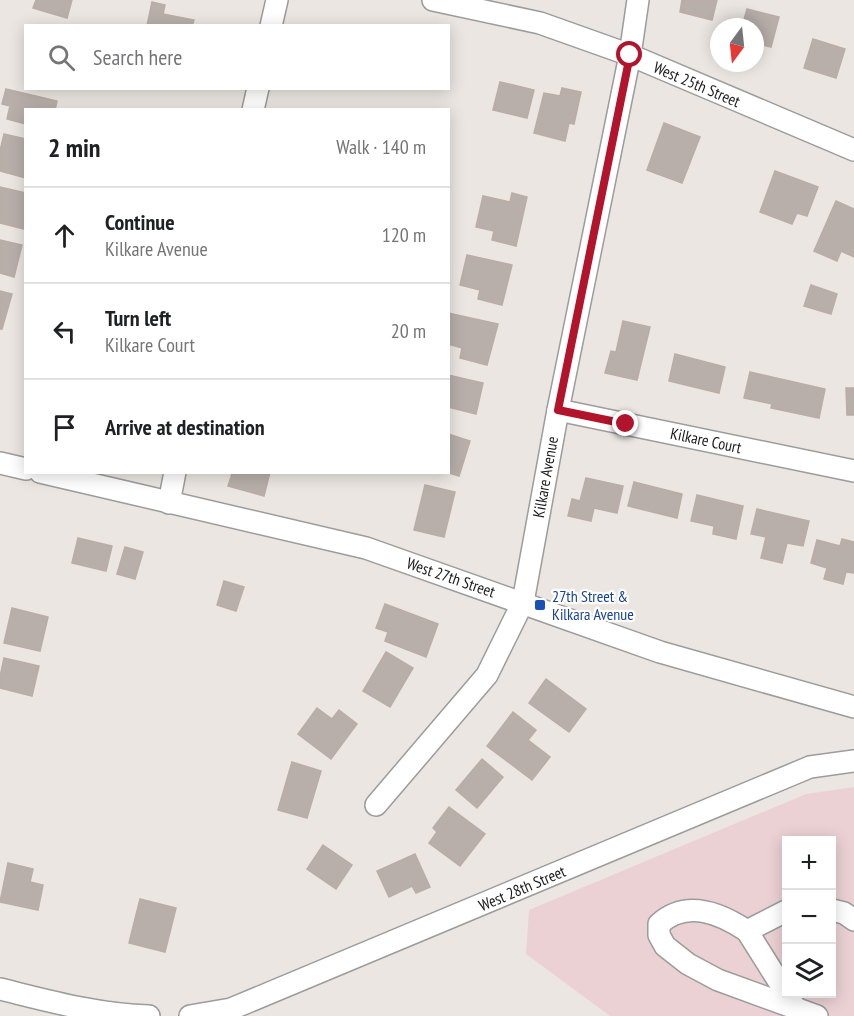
<!DOCTYPE html>
<html lang="en">
<head>
<meta charset="utf-8">
<style>
	:root { --surface:#fff; --page:#f6f6f6; --text:#202124; --muted:#757577; --line:#e0e0e0 }
	body { margin:0; font-family:"PT Sans Narrow",sans-serif; background:var(--page); color:var(--text) }
	.controls { position:absolute; right:18px; bottom:18px; display:grid; overflow:hidden; border-radius:0px; box-shadow:0 3px 15px #0003 }
	.controls button { width:54px; height:54px; display:grid; place-items:center; padding:0; border:0; border-bottom:2px solid var(--line); background:var(--surface); color:var(--text); font:30px sans-serif }
	.compass { position:absolute; left:710px; top:18px; width:54px; height:54px; border-radius:50%; background:var(--surface); box-shadow:0 3px 15px #0003; rotate:195deg }
	.stop { position:absolute; width:18px; height:18px; margin:-14px; border:4px solid #b1142b; border-radius:50%; background:#fff }
	.stop.end { background:#b1142b; border-color:#fff; box-shadow:0 2px 6px #0008 }
	.list { margin:0; padding:0; list-style:none }
	h2 { display:flex; justify-content:space-between; align-items:center; height:78px; margin:0; padding:0 24px; font-size:26px }
	h2 small { font-size:20px; font-weight:400; color:var(--muted) }
	.list li { display:grid; grid-template-columns:39px 1fr auto; gap:18px; align-items:center; box-sizing:border-box; height:96px; padding:0 24px; border-top:2px solid var(--line) }
	.list b { display:block; font-size:22px; white-space:nowrap }
	.list p { margin:0; font-size:20px; white-space:nowrap; color:var(--muted) }
	.list em { font-size:20px; font-style:normal; color:var(--muted) }
	.icon { flex:none; width:33px; height:33px; fill:none; stroke:currentColor; stroke-width:2; stroke-linecap:round; stroke-linejoin:round }
	.map { position:relative; flex:none; width:854px; height:1016px; overflow:hidden }
	.search { position:absolute; background:var(--surface); box-shadow:0 3px 15px #0003; left:24px; top:24px; width:426px; height:66px; display:flex; align-items:center; gap:15px; box-sizing:border-box; padding:0 21px; border-radius:0px; color:var(--muted); font-size:22px }
	.panel { position:absolute; background:var(--surface); box-shadow:0 3px 15px #0003; left:24px; top:108px; width:426px; height:366px; border-radius:0px }
	.map>svg:first-child { display:block }
	.commercial { fill:#ebd1d4; fill-rule:evenodd }
	.building { fill:#b8afab; stroke:#bbaca5; stroke-width:1.5 }
	.lines { fill:none; stroke-linecap:round; stroke-linejoin:round }
	.minor-casing { stroke:#9c9c9c; stroke-width:24 }
	.minor { stroke:#fff; stroke-width:21 }
	.route { stroke:#b1142b; stroke-width:8 }
	.transit-dot { fill:#1a4fb4; stroke:#fff; stroke-width:2 }
	.labels { text-anchor:middle; dominant-baseline:central; stroke-width:4.5; stroke-linejoin:round; paint-order:stroke }
	.street-label { font-size:16px; fill:#1b1b1b; stroke:#fff }
	.transit-label { font-size:16px; fill:#164399; stroke:#fff; text-anchor:start }
</style>
</head>
<body>
<div class="map">
<svg width="854" height="1016" viewBox="0 0 854 1016">
	<rect width="100%" height="100%" fill="#ebe6e1"/>
	<path class="commercial" d="M854,787V1016H610L526,954L529,910L806,794ZM786,840H832V994H786Z"/>
	<g class="building">
		<polygon points="36,0 72,0 67,18 33,8"/>
		<polygon points="682,0 717,0 712,20 680,12"/>
		<polygon points="152,2 165,5 163,14 194,20 192,26 147,26"/>
		<polygon points="747,9 779,17 771,47 755,43 755,27 742,27"/>
		<polygon points="813,39 845,49 836,78 804,68"/>
		<polygon points="500,82 534,90 527,118 493,110"/>
		<polygon points="562,88 581,92 574,124 569,123 565,141 534,133 544,93 560,96"/>
		<polygon points="6,89 57,101 55,110 26,110 26,124 7,119 10,106 2,104"/>
		<polygon points="664,123 700,137 682,183 647,170"/>
		<polygon points="4,134 26,139 26,178 0,171 0,151"/>
		<polygon points="775,171 818,187 807,216 797,213 792,224 760,212"/>
		<polygon points="0,187 26,193 24,229 0,223"/>
		<polygon points="512,193 527,197 516,246 492,240 494,231 476,227 483,196 510,202"/>
		<polygon points="836,201 854,209 854,257 841,251 837,261 814,251"/>
		<polygon points="0,240 22,245 14,277 0,273"/>
		<polygon points="467,255 512,265 502,305 478,299 480,290 460,285"/>
		<polygon points="811,285 837,294 831,314 804,306"/>
		<polygon points="0,291 12,294 2,329 0,329"/>
		<polygon points="448,313 498,324 487,365 460,358 462,348 448,344"/>
		<polygon points="623,321 650,327 637,380 605,373 611,351 616,352"/>
		<polygon points="675,354 725,367 719,393 669,381"/>
		<polygon points="750,372 825,389 819,418 771,408 772,404 744,398"/>
		<polygon points="448,375 483,383 476,414 448,407"/>
		<polygon points="846,388 854,388 854,415 847,415"/>
		<polygon points="448,434 470,441 459,476 446,472 448,472"/>
		<polygon points="228,472 270,472 264,496 228,486 232,474"/>
		<polygon points="586,478 623,486 617,513 594,508 591,521 568,516 572,499 580,501"/>
		<polygon points="634,482 682,494 677,518 628,506"/>
		<polygon points="425,485 455,492 444,537 414,530"/>
		<polygon points="697,495 743,506 736,539 713,534 714,526 691,521"/>
		<polygon points="757,509 809,521 803,546 787,543 782,563 761,558 766,537 751,534"/>
		<polygon points="78,538 112,546 106,571 72,563"/>
		<polygon points="842,539 854,542 854,573 846,572 843,584 824,579 827,568 811,563 817,540 840,546"/>
		<polygon points="125,547 143,552 135,579 117,574"/>
		<polygon points="224,581 244,587 236,611 217,605"/>
		<polygon points="385,604 438,624 426,657 385,641 388,632 376,628"/>
		<polygon points="12,608 48,617 40,651 4,643"/>
		<polygon points="386,652 413,668 390,707 363,691"/>
		<polygon points="4,658 39,666 32,696 0,688 0,677"/>
		<polygon points="546,679 586,709 569,732 529,703"/>
		<polygon points="317,708 332,719 339,710 357,724 331,759 298,734"/>
		<polygon points="513,712 536,730 528,740 550,757 532,780 487,746"/>
		<polygon points="482,759 503,777 477,808 456,790"/>
		<polygon points="292,762 321,771 307,818 278,810"/>
		<polygon points="449,807 485,834 460,866 429,843 437,832 433,828"/>
		<polygon points="323,845 352,865 336,889 307,869"/>
		<polygon points="415,854 430,887 416,893 412,886 389,897 377,871"/>
		<polygon points="8,863 33,869 30,882 43,885 38,910 0,902"/>
		<polygon points="140,899 176,908 165,952 129,943"/>
	</g>
	<g class="lines">
		<g class="minor-casing">
			<g id="minor">
				<polyline points="433,0 540,23 630,55 854,150"/>
				<polyline points="271,26 277,0"/>
				<polyline points="253,110 258,88"/>
				<polyline points="558,410 854,471"/>
				<polyline points="0,463 26,469"/>
				<polyline points="40,472 366,548 660,652 854,707"/>
				<polyline points="169,503 175,472"/>
				<polyline points="376,805 487,675 523,602 558,410 630,55 638,0"/>
				<polyline points="832,910 844,913 854,920"/>
				<path d="M786,911L747,931C720,913 687,899 659,924V935L665,946L688,964L718,980L817,1016"/>
				<polyline points="747,931 796,1009"/>
				<path d="M0,989C49,1001 99,1015 149,1016"/>
				<polyline points="190,1016 231,1009 810,767 854,761"/>
			</g>
		</g>
		<use href="#minor" class="minor"/>
	</g>
	<g class="lines">
		<polyline class="route" points="626,424 558,410 630,55"/>
	</g>
	<rect class="transit-dot" x="534" y="599" width="12" height="12" rx="3"/>
	<g class="labels">
		<g class="street-label">
			<text transform="translate(697 84) rotate(23)">West 25th Street</text>
			<text transform="translate(706 440) rotate(12)">Kilkare Court</text>
			<text transform="translate(545 477) rotate(-80)">Kilkare Avenue</text>
			<text transform="translate(451 577) rotate(19)">West 27th Street</text>
			<text transform="translate(522 888) rotate(-23)">West 28th Street</text>
		</g>
		<g class="transit-label">
			<text x="552" y="596">27th Street &amp;<tspan x="552" dy="18">Kilkara Avenue</tspan></text>
		</g>
	</g>
</svg>
<div class="controls">
<button>+</button>
<button>−</button>
<button><svg class="icon" aria-label="layers" viewBox="0 0 24 24"><path d="M12 4l9 5-9 5-9-5zM3 14l9 5 9-5"/></svg></button>
</div>
<svg class="compass" viewBox="-18 -18 36 36"><path d="M0-13l5 13h-10z" fill="#e53935"/><path d="M0 13l5-13h-10z" fill="#757577"/></svg>
<div class="stop" style="left:630px;top:55px"></div>
<div class="stop end" style="left:626px;top:424px"></div>
<div class="search"><svg class="icon" aria-label="search" viewBox="0 0 24 24"><circle cx="10" cy="10" r="6"/><path d="M15 15l6 6"/></svg>Search here</div>
<section class="panel">
<h2>2 min<small>Walk · 140 m</small></h2>
<ul class="list">
<li><svg class="icon" aria-label="ahead" viewBox="0 0 24 24"><path d="M12 20V5M6 11l6-6 6 6"/></svg><div><b>Continue</b><p>Kilkare Avenue</p></div><em>120 m</em></li>
<li><svg class="icon" aria-label="left" viewBox="0 0 24 24"><path d="M17 20v-9H6M10 6l-5 5 5 5"/></svg><div><b>Turn left</b><p>Kilkare Court</p></div><em>20 m</em></li>
<li><svg class="icon" aria-label="arrive" viewBox="0 0 24 24"><path d="M6 21V4h12l-3 4 3 4H6"/></svg><div><b>Arrive at destination</b></div></li>
</ul>
</section>
</div>
</body>
</html>
